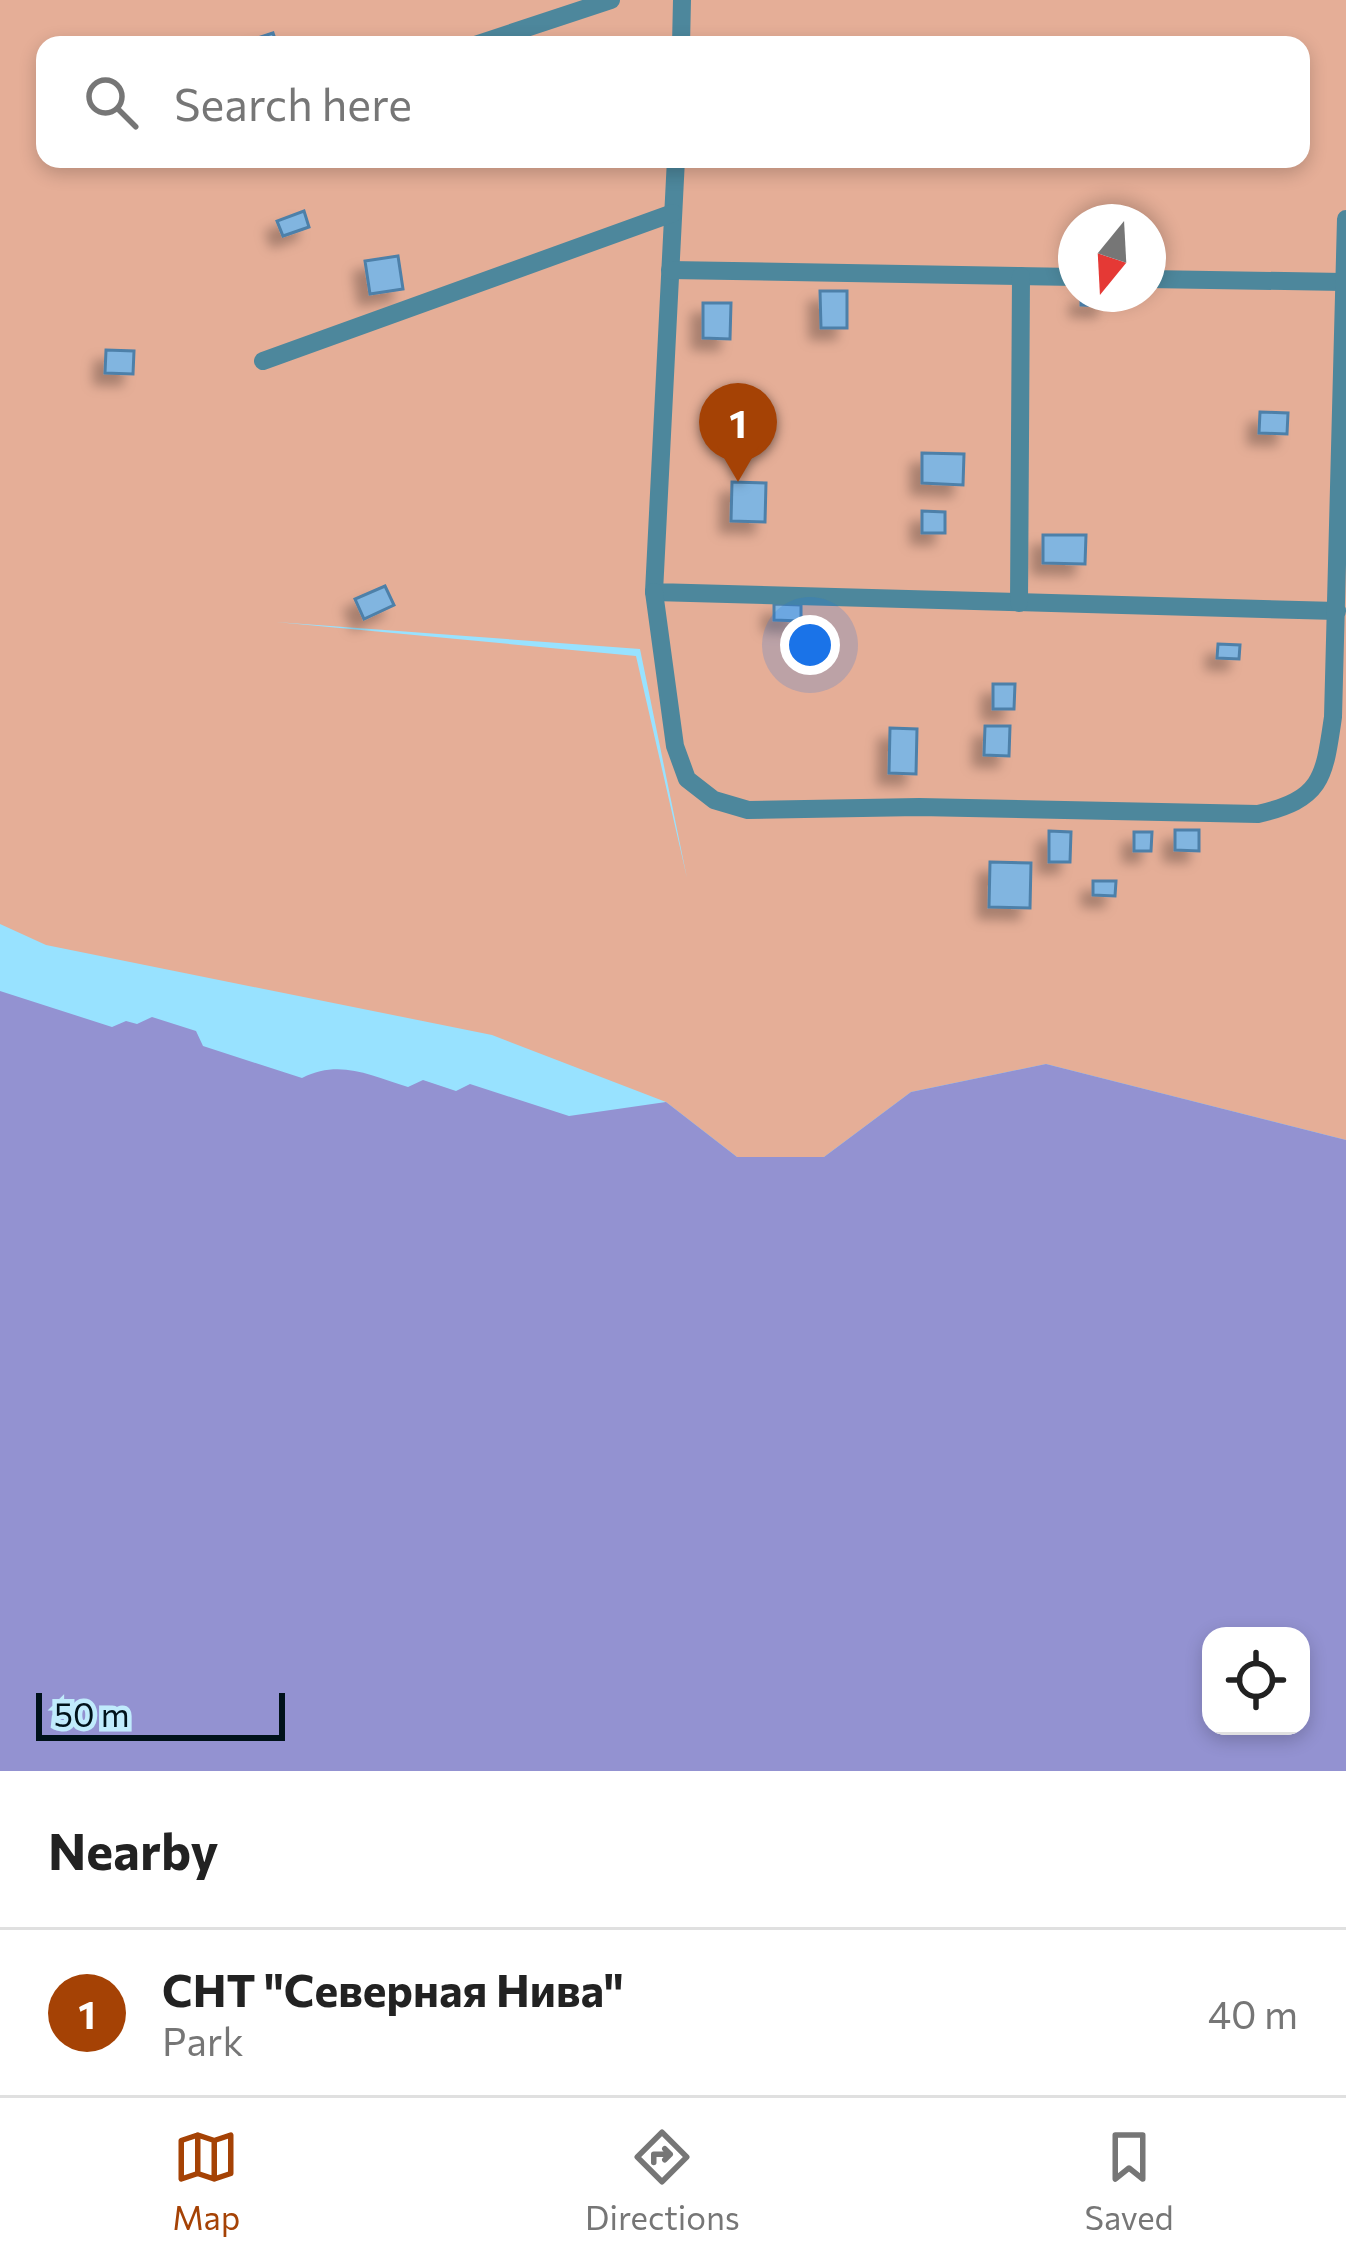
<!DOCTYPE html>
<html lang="en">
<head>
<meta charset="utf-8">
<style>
	:root { --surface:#fff; --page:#f2f2f2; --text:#222; --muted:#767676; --line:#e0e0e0; --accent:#a54205 }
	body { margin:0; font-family:Commissioner,sans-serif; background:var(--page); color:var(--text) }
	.controls { position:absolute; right:36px; bottom:36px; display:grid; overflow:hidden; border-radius:24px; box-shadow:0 6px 18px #0003 }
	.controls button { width:108px; height:108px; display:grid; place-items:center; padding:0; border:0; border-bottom:3px solid var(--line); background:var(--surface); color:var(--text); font:60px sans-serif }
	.compass { position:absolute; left:1058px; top:204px; width:108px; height:108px; border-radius:50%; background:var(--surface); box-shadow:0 6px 18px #0003; rotate:198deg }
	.scale { position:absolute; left:36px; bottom:30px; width:249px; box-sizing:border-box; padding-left:12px; border:6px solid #00121a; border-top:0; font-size:33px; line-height:42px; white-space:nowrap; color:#00121a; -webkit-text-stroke:9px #c0ebfc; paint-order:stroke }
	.you { position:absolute; left:810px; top:645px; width:42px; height:42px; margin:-30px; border:9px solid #fff; border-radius:50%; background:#1a73e8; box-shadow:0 0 0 18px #1a73e833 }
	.badge { display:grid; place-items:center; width:78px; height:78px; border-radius:50%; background:var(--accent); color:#fff; font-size:39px; font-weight:700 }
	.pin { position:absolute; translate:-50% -99px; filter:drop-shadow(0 3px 6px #0008) }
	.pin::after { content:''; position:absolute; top:63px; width:42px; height:36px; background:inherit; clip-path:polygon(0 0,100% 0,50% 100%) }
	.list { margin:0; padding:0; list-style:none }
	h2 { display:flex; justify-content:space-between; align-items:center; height:156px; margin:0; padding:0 48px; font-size:51px }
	h2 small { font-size:39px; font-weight:400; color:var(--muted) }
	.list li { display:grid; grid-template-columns:78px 1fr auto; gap:36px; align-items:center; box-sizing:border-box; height:168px; padding:0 48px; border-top:3px solid var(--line) }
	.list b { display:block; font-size:45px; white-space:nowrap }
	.list p { margin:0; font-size:39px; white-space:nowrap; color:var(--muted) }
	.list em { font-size:39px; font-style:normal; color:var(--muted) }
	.icon { flex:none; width:66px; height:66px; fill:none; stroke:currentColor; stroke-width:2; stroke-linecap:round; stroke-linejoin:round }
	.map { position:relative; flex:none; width:1346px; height:1771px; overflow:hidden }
	.search { position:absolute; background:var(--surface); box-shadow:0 6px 18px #0003; left:36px; right:36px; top:36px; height:132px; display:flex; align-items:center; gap:30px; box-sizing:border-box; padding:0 42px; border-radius:24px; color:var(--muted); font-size:45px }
	.sheet { height:324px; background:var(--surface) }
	nav { display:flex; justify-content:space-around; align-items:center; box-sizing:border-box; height:168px; border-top:3px solid var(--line); background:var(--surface); font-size:33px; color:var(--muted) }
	nav a { display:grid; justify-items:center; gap:6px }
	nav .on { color:var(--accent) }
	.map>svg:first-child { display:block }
	.green { fill:#e5ae97; fill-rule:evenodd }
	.water { fill:#9392d1; fill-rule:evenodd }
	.building { fill:#81b5e0; stroke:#4d80a9; stroke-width:3; filter:url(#shadow) }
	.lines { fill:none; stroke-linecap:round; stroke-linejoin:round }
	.lane { stroke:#4d879c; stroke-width:18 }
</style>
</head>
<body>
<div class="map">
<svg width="1346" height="1771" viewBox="0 0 1346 1771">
	<defs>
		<filter id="shadow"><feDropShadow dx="-11" dy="11" stdDeviation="6" flood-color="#0004"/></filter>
	</defs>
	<rect width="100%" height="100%" fill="#98e2ff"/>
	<path class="green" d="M0,0H1346V1140L1046,1064L911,1092L824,1157H737L666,1102L492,1035L46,945L0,924ZM45,45H1301V159H45ZM1076,222H1148V294H1076ZM276,622L640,649L687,878L636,656Z"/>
	<path class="water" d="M0,991L112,1027L126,1021L137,1024L152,1017L196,1031L203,1046L302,1078C339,1059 370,1075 408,1087L423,1080L456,1091L470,1084L569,1116L666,1102L737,1157H824L911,1092L1046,1064L1346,1140V1771H0ZM1211,1636H1301V1726H1211Z"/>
	<g class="building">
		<polygon points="273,33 277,45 243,45 242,43"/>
		<polygon points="304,211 309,227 283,236 277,221"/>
		<polygon points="398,256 403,289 370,294 365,261"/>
		<polygon points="820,291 847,291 847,328 821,328"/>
		<polygon points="1081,294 1107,294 1107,306 1081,305"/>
		<polygon points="703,303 731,303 730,339 703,338"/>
		<polygon points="106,350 134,351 133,374 105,373"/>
		<polygon points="1260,412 1288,413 1287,434 1259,433"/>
		<polygon points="922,453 964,454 963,485 922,483"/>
		<polygon points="732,482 766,483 765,522 731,521"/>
		<polygon points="922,511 945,512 945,533 922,533"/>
		<polygon points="1043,535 1086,535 1085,564 1043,563"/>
		<polygon points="385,586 394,605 364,619 355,599"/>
		<polygon points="774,604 801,605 801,621 774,620"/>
		<polygon points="1218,644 1240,645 1239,659 1217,658"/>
		<polygon points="993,684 1015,684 1014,709 993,709"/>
		<polygon points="985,726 1010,726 1009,756 984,755"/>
		<polygon points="890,728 917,729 916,774 889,773"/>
		<polygon points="1175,830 1199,830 1199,851 1175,850"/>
		<polygon points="1049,831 1071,832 1070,862 1049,862"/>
		<polygon points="1134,832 1152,832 1151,851 1134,851"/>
		<polygon points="990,862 1031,863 1030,908 989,907"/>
		<polygon points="1093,881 1116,881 1115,896 1093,895"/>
	</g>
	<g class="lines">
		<g class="lane">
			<polyline points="475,45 611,0"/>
			<polyline points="681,45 682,0"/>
			<polyline points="676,159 654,592 1337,611"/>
			<polyline points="670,270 1076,277"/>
			<polyline points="1148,279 1344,282"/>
			<polyline points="263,361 673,213"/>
			<path d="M654,592L675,746L687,779L714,800L748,810L919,807L1258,814C1322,799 1324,779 1333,717L1346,219"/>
			<polyline points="1019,603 1021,276"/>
		</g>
	</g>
</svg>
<div class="controls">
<button><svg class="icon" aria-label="locate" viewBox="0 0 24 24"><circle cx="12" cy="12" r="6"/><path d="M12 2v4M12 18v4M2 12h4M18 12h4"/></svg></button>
</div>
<svg class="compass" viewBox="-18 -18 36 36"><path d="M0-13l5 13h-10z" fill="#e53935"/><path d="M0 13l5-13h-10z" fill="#767676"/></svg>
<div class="scale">50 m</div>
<div class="you"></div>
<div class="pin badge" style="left:738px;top:482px">1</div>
<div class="search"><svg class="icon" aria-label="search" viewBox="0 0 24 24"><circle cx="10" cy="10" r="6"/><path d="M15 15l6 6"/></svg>Search here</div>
</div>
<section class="sheet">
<h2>Nearby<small></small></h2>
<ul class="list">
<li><span class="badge">1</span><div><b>СНТ &quot;Северная Нива&quot;</b><p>Park</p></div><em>40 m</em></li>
</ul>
</section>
<nav>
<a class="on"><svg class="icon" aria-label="map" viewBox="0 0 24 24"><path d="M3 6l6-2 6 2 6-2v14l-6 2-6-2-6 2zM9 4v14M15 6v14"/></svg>Map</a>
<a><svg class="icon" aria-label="directions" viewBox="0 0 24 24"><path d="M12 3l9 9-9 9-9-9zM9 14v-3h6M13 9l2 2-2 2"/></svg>Directions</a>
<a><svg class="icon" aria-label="saved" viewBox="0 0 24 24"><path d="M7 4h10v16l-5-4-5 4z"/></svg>Saved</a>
</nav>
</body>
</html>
